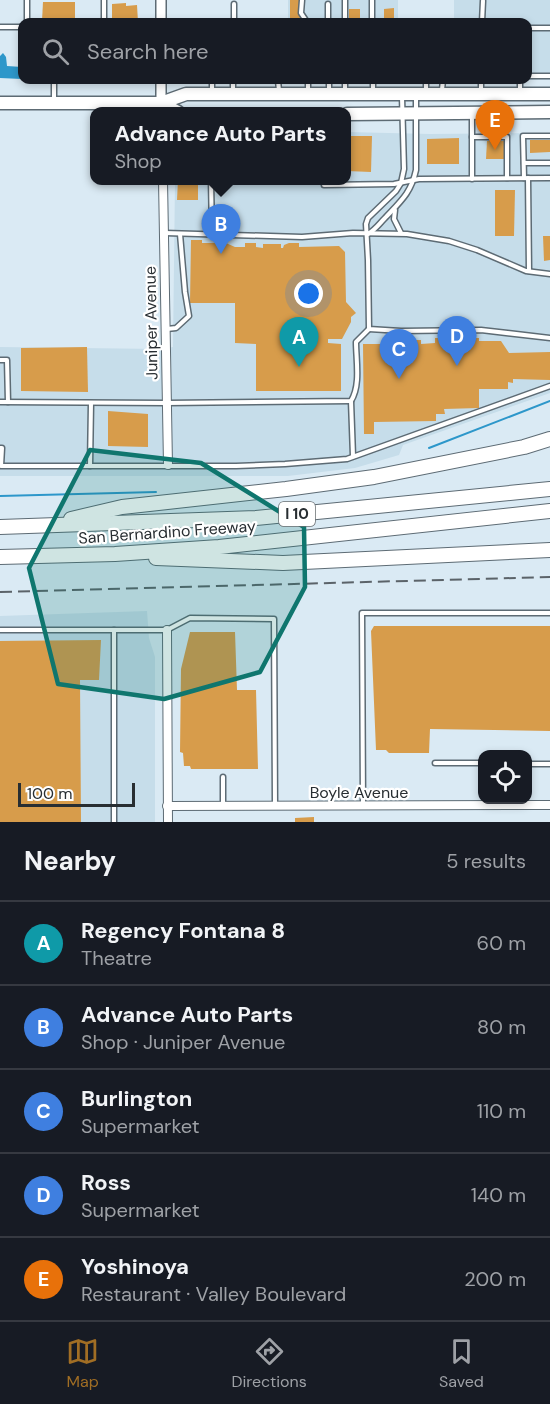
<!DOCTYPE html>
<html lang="en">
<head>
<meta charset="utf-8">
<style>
	:root { --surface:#171b24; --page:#20242c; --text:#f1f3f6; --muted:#9ea1a6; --line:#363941; --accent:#a16e24 }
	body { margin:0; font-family:"DM Sans",sans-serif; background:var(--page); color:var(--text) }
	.controls { position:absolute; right:18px; bottom:18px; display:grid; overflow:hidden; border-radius:12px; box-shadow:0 3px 9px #0003 }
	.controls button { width:54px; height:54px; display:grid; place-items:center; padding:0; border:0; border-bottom:2px solid var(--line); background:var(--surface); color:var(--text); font:30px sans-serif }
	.scale { position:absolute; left:18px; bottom:15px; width:117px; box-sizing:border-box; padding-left:6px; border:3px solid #282e32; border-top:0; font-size:16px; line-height:21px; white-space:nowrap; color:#282e32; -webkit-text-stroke:4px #fff; paint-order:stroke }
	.you { position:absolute; left:309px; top:294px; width:21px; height:21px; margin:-15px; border:4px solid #fff; border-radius:50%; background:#1a73e8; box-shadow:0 0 0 9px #1a73e833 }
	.badge { display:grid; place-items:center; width:39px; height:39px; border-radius:50%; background:var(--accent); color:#fff; font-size:20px; font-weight:700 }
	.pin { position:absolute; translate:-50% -50px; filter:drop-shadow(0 2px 3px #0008) }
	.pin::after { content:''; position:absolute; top:32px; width:21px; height:18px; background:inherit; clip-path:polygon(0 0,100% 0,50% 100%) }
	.popup { position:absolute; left:90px; top:107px; width:261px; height:78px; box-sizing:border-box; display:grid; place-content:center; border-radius:12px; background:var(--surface); filter:drop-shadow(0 2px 4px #0005); font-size:20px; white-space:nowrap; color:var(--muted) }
	.popup b { font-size:22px; color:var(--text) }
	.popup::after { content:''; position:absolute; left:50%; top:100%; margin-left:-12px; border:12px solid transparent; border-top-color:var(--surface) }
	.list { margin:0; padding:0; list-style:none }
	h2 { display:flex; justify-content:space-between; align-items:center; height:78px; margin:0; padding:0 24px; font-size:26px }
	h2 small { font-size:20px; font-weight:400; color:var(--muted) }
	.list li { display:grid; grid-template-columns:39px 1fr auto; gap:18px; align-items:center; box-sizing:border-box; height:84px; padding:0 24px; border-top:2px solid var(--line) }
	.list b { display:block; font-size:22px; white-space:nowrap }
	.list p { margin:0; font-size:20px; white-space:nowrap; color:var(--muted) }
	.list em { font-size:20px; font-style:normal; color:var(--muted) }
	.icon { flex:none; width:33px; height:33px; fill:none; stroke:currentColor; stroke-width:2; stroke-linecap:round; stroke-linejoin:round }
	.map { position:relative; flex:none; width:550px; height:822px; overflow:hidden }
	.search { position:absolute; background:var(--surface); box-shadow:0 3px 9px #0003; left:18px; right:18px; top:18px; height:66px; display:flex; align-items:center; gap:15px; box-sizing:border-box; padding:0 21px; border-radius:12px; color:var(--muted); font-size:22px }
	.sheet { height:498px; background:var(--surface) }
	nav { display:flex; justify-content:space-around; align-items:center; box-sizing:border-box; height:84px; border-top:2px solid var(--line); background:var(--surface); font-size:16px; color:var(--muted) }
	nav a { display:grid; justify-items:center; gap:3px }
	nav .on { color:var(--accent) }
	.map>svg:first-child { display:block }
	.built { fill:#c6ddea }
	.water { fill:#2d97ca }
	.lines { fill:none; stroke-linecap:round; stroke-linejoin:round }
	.stream { stroke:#2d97ca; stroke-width:2 }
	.building { fill:#d79c4b }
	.service-casing { stroke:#5d6b74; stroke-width:7 }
	.minor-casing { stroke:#5d6b74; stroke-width:10 }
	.tertiary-casing { stroke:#5d6b74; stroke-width:12 }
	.primary-casing { stroke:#5d6b74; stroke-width:15 }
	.motorway-casing { stroke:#5d6b74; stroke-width:16 }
	.service { stroke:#fff; stroke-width:4 }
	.minor { stroke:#fff; stroke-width:8 }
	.tertiary { stroke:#fff; stroke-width:9 }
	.primary { stroke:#fff; stroke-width:12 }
	.motorway { stroke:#fff; stroke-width:14 }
	.rail { stroke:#5b6369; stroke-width:2; stroke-dasharray:12 6; stroke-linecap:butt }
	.marked { fill:#0f766e; fill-opacity:0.2; stroke:#0f766e; stroke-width:4.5; stroke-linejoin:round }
	.labels { text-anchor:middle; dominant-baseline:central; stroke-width:4.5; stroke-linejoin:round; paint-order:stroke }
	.shield { fill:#fff; stroke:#686d70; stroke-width:1.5 }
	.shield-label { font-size:15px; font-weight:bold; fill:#282e32 }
	.street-label { font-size:16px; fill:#282e32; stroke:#fff }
</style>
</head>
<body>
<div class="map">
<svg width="550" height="822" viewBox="0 0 550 822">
	<rect width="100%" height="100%" fill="#daeaf4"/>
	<g class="built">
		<rect x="288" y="0" width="110" height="22"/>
		<polygon points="454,0 550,0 550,80 486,80 528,80 528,22 419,22 419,21 454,20"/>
		<polygon points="176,80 398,80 398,82 181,84"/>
		<polygon points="347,132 430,134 550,133 550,393 403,445 399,455 355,468 288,476 0,476 0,347 160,349 173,347 175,181 347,180"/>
		<polygon points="147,611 149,638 155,657 155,822 0,822 0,616"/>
	</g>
	<polygon class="water" points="3,53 6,57 7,66 22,67 22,79 0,78 0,56"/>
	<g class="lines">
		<g class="stream">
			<polyline points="429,448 550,401"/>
			<polyline points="0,496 156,492"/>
		</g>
	</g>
	<g class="building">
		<rect x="290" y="0" width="10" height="22"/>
		<polygon points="43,2 75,2 75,21 42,21"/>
		<polygon points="126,3 126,6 137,5 138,22 112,22 112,4"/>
		<polygon points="394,8 394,22 384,22 384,9"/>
		<rect x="349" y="9" width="11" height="13"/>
		<polygon points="347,136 372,136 371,172 347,171"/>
		<polygon points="459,138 459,164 427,164 427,139"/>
		<polygon points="530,140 550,140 550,152 530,153"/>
		<polygon points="487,141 504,141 504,159 486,159"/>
		<polygon points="178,180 198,180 198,200 177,200"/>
		<polygon points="495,190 515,190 514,236 495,236"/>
		<polygon points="543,236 550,236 550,260 544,261"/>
		<polygon points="191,240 202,240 202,243 217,243 219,240 235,247 245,247 245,243 256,243 256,247 263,248 263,244 281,244 281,248 283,248 284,245 289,243 299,243 299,247 339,246 345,252 346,302 356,313 351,317 351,322 342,339 328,339 328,343 341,344 341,391 256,391 256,344 235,343 235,303 190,303"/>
		<polygon points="435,338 442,338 442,342 448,342 448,340 466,340 466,343 473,342 473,338 479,338 479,341 501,341 509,353 550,352 550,380 513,379 513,383 508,382 508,389 479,389 479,408 444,409 445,414 436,414 436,421 374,422 374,434 364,434 363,344 383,344 383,340 390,340 390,343 413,343 413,340 421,340 421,344 435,343"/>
		<polygon points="87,347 88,392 21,391 21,348"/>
		<polygon points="108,411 148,414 148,447 108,446"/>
		<polygon points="374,626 550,626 550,731 430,729 429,753 389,753 386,750 376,750 371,631"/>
		<polygon points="190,632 235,632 237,690 256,690 258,769 191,769 190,766 184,766 183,753 180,752 181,669"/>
		<polygon points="101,640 99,680 80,680 81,822 0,822 0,641"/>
		<polygon points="314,817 314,822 295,822 295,818"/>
	</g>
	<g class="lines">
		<g class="service-casing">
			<g id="service">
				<polyline points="27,0 27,22"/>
				<polyline points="104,0 104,22"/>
				<polyline points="302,0 301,13 307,22"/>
				<polyline points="345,0 345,22"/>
				<polyline points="372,0 372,22"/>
				<polyline points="328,4 328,22"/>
				<polyline points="234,22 234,4"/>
				<polyline points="482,22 483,1"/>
				<polyline points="0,27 22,27"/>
				<polyline points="528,28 550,28"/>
				<polyline points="528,76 550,76"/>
				<polyline points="54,80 54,100"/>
				<polyline points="278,80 279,91"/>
				<polyline points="308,80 308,93"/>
				<polyline points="329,80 329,93"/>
				<polyline points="345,80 345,93"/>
				<polyline points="520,80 520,91"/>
				<polyline points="373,82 373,93"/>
				<polyline points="212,90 212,80"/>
				<polyline points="442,90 443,80"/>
				<polyline points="233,91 233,80"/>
				<polyline points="426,91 426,80"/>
				<polyline points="481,91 481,80"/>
				<polyline points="402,97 404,169 401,183 396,191 368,218 366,224 368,260 369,329 401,331 481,330 550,338"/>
				<polyline points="472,137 507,137 507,178"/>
				<polyline points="524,163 550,163"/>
				<polyline points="524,178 523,136 550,136"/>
				<polyline points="528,178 529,271"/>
				<polyline points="472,179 472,114"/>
				<polyline points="211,180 212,234"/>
				<polyline points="324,180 324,185 394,184 419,179 550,178"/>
				<polyline points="395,210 394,219 401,233"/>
				<polyline points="165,233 302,237 353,233 407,234 449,241 477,250 526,271 550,274"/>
				<path d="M368,234C376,229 379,224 385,218C401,201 411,193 416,170V95"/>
				<polyline points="167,329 176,328 189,316 185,292 180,234"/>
				<polyline points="0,360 7,360 8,402"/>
				<polyline points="351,401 353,456"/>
				<path d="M0,402L167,403L351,401C361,385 356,360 356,342L369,329"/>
				<polyline points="0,448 2,448 1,466 236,466 285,464 347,459 550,386"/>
				<polyline points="90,466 91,403"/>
				<polyline points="0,630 167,630 190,618 274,619 275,805"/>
				<polyline points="435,763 482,763"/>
				<polyline points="528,764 550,764"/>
				<polyline points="223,777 223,805"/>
				<polyline points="363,805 362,613 550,613"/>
				<polyline points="114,822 114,630"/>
			</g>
		</g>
		<g class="minor-casing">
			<g id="minor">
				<polyline points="163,180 168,465"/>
				<polyline points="167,630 168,822"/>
				<polyline points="167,806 550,805"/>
			</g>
		</g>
		<g class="tertiary-casing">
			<g id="tertiary">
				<polyline points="161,0 161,22"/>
				<polyline points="161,80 161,103"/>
			</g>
		</g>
		<g class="primary-casing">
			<g id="primary">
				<polyline points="0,103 161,103 186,94 550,94"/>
				<polyline points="161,103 178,112"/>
				<polyline points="347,114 550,112"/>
			</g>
		</g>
		<g class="motorway-casing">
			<g id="motorway">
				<polyline points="71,519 122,507 286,489 374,477 524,447 550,439"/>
				<polyline points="0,527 256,518 550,489"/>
				<polyline points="0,557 115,554 219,547 550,511"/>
				<polyline points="156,558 283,563 550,550"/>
			</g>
		</g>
		<use href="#service" class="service"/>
		<use href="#minor" class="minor"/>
		<use href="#tertiary" class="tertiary"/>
		<use href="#primary" class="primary"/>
		<use href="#motorway" class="motorway"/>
		<polyline class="rail" points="0,592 550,577"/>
	</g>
	<path class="marked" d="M90,450L201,463L304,527L305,587L260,672L164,699L58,684L29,568Z"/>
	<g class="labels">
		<rect class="shield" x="279" y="502" width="36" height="24" rx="4.5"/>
		<g class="shield-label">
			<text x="297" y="514">I 10</text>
		</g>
		<g class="street-label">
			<text transform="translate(151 323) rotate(-91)">Juniper Avenue</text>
			<text transform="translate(167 532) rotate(-4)">San Bernardino Freeway</text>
			<text x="359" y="792">Boyle Avenue</text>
		</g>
	</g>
</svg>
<div class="controls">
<button><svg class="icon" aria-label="locate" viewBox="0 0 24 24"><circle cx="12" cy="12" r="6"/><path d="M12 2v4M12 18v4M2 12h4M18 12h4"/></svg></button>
</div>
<div class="scale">100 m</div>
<div class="you"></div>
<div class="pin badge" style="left:299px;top:367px;background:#0f9aa8">A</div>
<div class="pin badge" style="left:221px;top:254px;background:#3f7fe0">B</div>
<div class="popup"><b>Advance Auto Parts</b>Shop</div>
<div class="pin badge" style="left:399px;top:379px;background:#3f7fe0">C</div>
<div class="pin badge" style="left:457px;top:366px;background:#3f7fe0">D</div>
<div class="pin badge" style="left:495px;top:150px;background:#e8710a">E</div>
<div class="search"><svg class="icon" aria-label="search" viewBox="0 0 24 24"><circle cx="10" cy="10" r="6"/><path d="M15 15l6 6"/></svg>Search here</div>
</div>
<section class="sheet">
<h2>Nearby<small>5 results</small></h2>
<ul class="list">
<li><span class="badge" style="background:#0f9aa8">A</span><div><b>Regency Fontana 8</b><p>Theatre</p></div><em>60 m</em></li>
<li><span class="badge" style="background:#3f7fe0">B</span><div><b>Advance Auto Parts</b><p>Shop · Juniper Avenue</p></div><em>80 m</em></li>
<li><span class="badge" style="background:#3f7fe0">C</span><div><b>Burlington</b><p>Supermarket</p></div><em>110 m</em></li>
<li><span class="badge" style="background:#3f7fe0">D</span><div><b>Ross</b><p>Supermarket</p></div><em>140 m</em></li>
<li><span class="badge" style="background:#e8710a">E</span><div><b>Yoshinoya</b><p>Restaurant · Valley Boulevard</p></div><em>200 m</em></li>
</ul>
</section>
<nav>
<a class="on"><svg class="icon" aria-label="map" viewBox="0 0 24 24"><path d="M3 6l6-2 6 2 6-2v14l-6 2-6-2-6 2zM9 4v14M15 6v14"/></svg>Map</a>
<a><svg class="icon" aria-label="directions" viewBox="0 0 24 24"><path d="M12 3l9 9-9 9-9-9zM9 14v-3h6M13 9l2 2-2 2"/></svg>Directions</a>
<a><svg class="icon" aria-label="saved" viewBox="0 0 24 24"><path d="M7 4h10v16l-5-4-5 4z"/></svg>Saved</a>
</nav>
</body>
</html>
